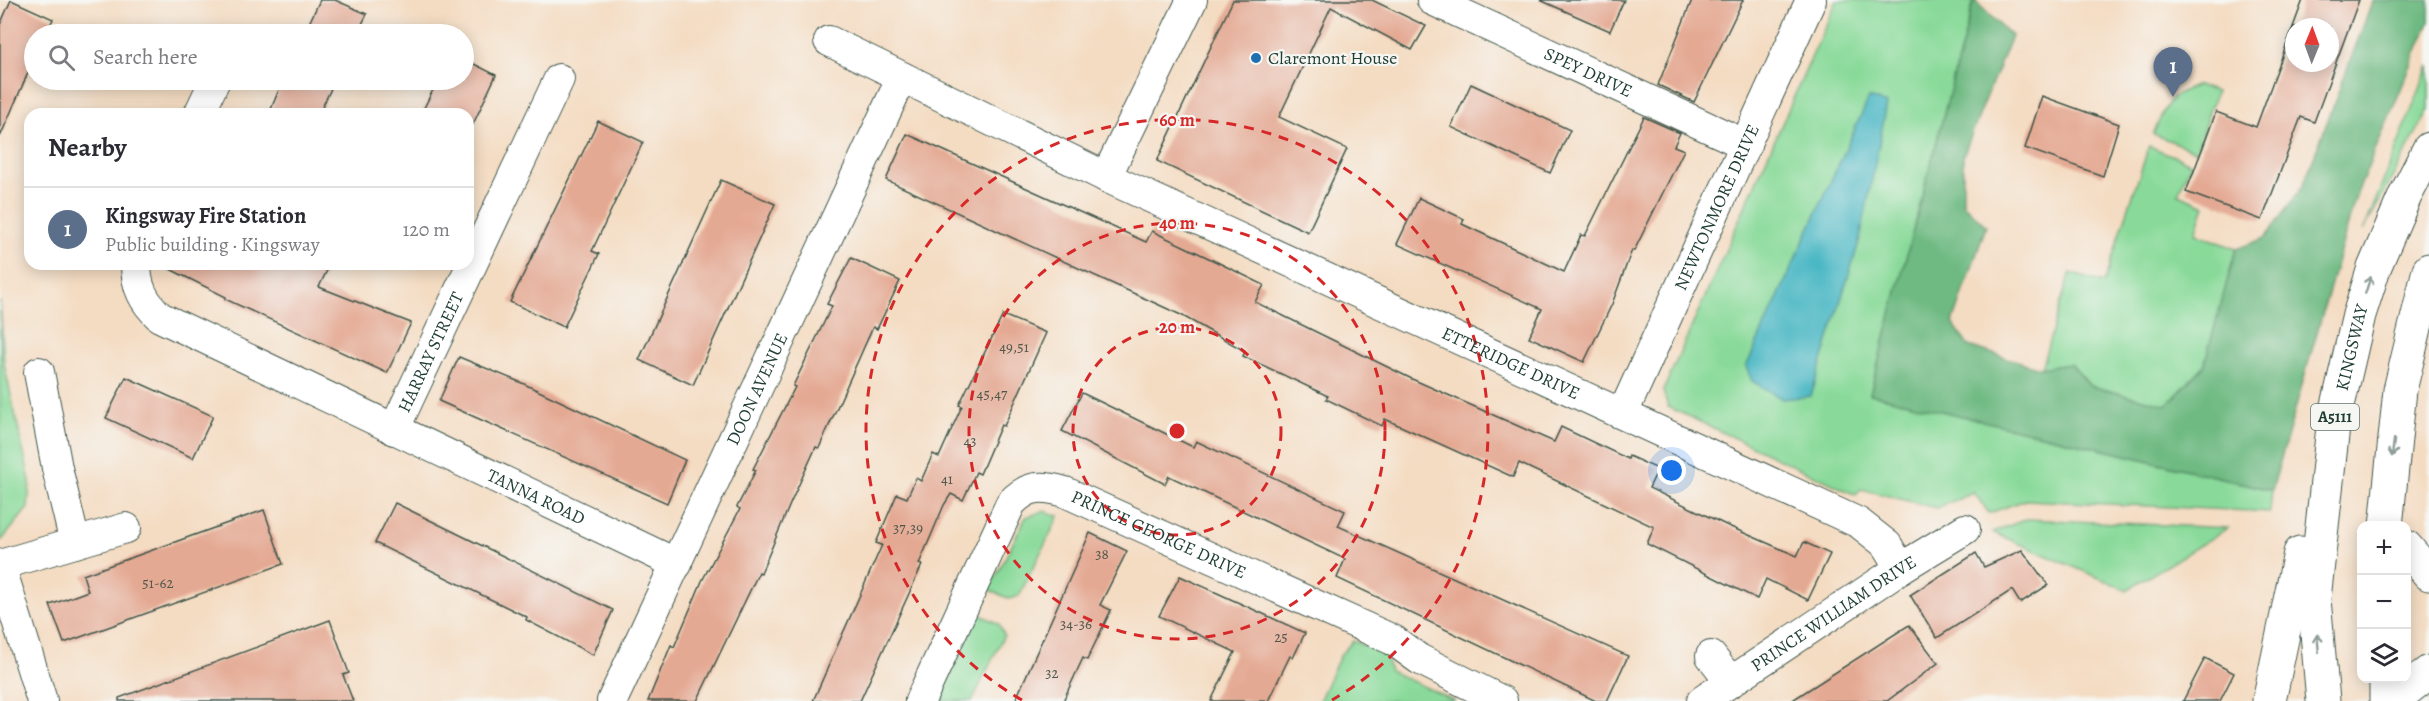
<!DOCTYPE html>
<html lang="en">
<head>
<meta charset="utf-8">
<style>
	:root { --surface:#fff; --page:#f7f7f7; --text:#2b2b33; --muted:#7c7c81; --line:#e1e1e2; --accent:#7c3aed }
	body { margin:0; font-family:Alegreya,serif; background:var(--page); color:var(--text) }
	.controls { position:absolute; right:18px; bottom:18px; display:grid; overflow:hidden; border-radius:12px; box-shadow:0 3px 15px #0003 }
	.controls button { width:54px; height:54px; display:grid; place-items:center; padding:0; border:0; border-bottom:2px solid var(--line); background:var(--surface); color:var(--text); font:30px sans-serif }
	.compass { position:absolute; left:2285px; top:18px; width:54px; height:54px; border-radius:50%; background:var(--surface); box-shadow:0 3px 15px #0003; rotate:1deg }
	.you { position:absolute; left:1672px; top:471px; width:21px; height:21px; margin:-15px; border:4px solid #fff; border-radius:50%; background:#1a73e8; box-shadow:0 0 0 9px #1a73e833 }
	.badge { display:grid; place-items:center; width:39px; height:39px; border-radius:50%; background:var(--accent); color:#fff; font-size:20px; font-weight:700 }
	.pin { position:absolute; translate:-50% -50px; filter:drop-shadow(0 2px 3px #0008) }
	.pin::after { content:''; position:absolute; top:32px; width:21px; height:18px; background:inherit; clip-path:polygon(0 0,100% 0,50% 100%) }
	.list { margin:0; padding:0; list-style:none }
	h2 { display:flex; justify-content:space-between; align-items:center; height:78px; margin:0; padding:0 24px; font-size:26px }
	h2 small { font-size:20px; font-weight:400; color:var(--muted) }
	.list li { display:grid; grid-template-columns:39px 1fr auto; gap:18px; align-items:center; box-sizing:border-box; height:84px; padding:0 24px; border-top:2px solid var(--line) }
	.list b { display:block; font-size:22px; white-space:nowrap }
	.list p { margin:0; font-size:20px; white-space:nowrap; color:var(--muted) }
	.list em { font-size:20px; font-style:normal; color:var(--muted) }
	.icon { flex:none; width:33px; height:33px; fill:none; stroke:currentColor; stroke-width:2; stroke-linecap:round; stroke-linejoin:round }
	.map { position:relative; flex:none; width:2429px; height:701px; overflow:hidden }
	.search { position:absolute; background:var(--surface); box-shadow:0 3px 15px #0003; left:24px; top:24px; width:450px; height:66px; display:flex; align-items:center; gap:15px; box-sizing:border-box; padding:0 21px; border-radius:33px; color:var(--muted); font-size:22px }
	.panel { position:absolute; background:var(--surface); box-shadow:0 3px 15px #0003; left:24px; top:108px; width:450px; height:162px; border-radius:18px }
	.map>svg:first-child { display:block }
	.green { fill:#89da9a; stroke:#548c67; stroke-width:1.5 }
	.forest { fill:#6eba82; stroke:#467c5b; stroke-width:1.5 }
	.water { fill:#4ab7c4; stroke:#347a7c; stroke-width:1.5 }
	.building { fill:#e4a993; fill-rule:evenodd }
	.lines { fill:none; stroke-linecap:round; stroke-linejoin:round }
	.minor-casing { stroke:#3f5549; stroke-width:32 }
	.primary-casing { stroke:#3f5549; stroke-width:35 }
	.trunk-casing { stroke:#3f5549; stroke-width:35 }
	.minor { stroke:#fff; stroke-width:30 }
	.primary { stroke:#fff; stroke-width:33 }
	.trunk { stroke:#fff; stroke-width:33 }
	.oneway { stroke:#8f9e9a }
	.ring { fill:none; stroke:#d62828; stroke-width:3; stroke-dasharray:10 8 }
	.poi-dot { fill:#1f6fb2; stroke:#f6f6f2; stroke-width:2 }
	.labels { text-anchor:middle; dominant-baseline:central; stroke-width:4.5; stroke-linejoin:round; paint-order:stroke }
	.number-label { font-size:15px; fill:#50584c }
	.shield { fill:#f6f6f2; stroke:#60746d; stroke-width:1.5 }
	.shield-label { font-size:16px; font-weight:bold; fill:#1f3d34 }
	.poi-label { font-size:18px; fill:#1f3d34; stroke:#f6f6f2; text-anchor:start }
	.street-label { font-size:18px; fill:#1f3d34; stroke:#f6f6f2 }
	.centre { fill:#d62828; stroke:#f6f6f2; stroke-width:3 }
	.ring-label { font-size:18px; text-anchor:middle; font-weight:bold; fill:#d62828; stroke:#f6f6f2; stroke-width:4.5; stroke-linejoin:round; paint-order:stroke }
</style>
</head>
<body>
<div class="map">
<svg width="2429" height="701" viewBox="0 0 2429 701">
	<rect width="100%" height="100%" fill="#f6f6f2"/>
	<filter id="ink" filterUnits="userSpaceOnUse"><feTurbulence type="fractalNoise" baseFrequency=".0167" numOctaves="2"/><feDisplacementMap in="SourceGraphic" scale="12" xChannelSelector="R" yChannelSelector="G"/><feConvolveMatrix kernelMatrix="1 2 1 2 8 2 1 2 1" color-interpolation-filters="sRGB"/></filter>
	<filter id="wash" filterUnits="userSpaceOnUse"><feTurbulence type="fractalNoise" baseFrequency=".008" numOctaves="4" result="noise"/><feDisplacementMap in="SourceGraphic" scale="24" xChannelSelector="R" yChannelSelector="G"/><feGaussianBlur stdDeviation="1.35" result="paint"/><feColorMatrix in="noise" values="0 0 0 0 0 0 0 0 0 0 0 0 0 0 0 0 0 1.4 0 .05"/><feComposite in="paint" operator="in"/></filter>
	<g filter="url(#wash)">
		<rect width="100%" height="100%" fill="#f4dcc2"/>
		<g class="green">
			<polygon points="1837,0 1974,0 1870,394 2272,490 2270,512 2026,500 1989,513 1974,493 1936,508 1861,489 1856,495 1668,407 1663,391"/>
			<polygon points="2429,66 2429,109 2364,230"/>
			<path d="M2198,85L2216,92L2196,151L2153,134C2167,106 2166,95 2198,85Z"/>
			<polygon points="2149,146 2191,163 2178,194 2205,205 2196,233 2236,249 2204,366 2167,405 2090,386 2071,364 2041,368 2070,273 2104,283"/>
			<polygon points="0,301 4,364 30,481 28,508 2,540 0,539"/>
			<polygon points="1044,511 1059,516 1019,596 1010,599 989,590 1026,517"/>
			<polygon points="2027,519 2228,528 2127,590 1992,532"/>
			<polygon points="979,614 999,624 1004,635 972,701 938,701"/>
			<polygon points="1353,641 1385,654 1390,671 1455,701 1319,701 1341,654"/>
		</g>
		<polygon class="forest" points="1974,0 2011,36 1963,156 1963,204 1986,226 1953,323 1968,346 2040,368 2071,364 2090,386 2167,405 2204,366 2236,249 2265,238 2303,186 2373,0 2429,0 2429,22 2356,196 2272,490 1870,394"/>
		<polygon class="water" points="1869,98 1887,104 1860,239 1811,396 1782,399 1752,381 1746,367"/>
		<g id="blocks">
			<g class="building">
				<polygon points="11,0 53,19 46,34 34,34 34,59 0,137 0,25"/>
				<polygon points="320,0 335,0 367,14 357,34 304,34"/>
				<polygon points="1233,0 1372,0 1426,26 1412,50 1331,7 1279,117 1347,149 1308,232 1157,161"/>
				<polygon points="1540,0 1624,0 1610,31"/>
				<polygon points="1692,0 1743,0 1694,102 1658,85"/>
				<path d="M2303,0H2359L2314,122L2301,117L2262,220L2186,192L2216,112L2256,127ZM2294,27H2330V63H2294Z"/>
				<polygon points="464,59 496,75 468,135 468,114 421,114 438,80 464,80"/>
				<polygon points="283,80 335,80 319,114 269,114"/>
				<polygon points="1471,84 1570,130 1550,173 1451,127"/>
				<polygon points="2042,96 2119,124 2103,176 2025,148"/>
				<polygon points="1644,117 1680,133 1674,146 1684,150 1634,251 1632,250 1612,304 1584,362 1529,337 1542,309 1397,244 1419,198 1464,219 1462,224 1564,272 1581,235 1585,236"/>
				<polygon points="598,121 643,142 592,251 599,254 564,327 510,302"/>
				<polygon points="907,134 1146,242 1152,231 1219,263 1264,285 1255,302 1412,379 1554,442 1561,427 1628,459 1629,456 1658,469 1649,488 1726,525 1797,556 1804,542 1830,554 1808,600 1766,579 1757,599 1647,544 1654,527 1519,463 1513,477 1385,419 1382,426 1326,399 1328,396 1243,356 1245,351 1181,315 886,180"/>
				<polygon points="721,180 775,204 693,385 639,360"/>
				<polygon points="851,258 900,281 877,329 873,327 819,448 816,447 791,502 761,573 759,572 697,701 648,701 671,645 674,647 702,581 740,509 737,507 756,470 753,469 795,387 793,386 832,306 827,304"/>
				<polygon points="160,264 330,264 319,287 411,323 387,373 225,299 226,297"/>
				<polygon points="1003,315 1046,333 1004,426 1001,425 980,474 976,472 963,500 951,494 944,505 919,564 922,565 860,701 813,701 882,545 876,543 897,494 907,498 916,478 921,481 933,454 939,457 962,406 959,405"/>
				<polygon points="459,357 522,383 685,460 667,503 439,401"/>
				<polygon points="126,377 213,416 193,458 106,418"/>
				<polygon points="1082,393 1193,447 1196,441 1345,511 1338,526 1628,656 1607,701 1596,701 1337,578 1345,559 1169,476 1165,484 1062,431"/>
				<polygon points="395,503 613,610 593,655 526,620 527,617 375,543"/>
				<polygon points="264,510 283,564 64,643 50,605 88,591 83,575"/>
				<polygon points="1090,533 1127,551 1100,605 1111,610 1087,660 1083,658 1063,701 1015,701"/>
				<polygon points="2022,550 2048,585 2020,603 2012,590 1937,638 1910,595 1976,553 1984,567"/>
				<polygon points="1180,576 1305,633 1293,658 1290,656 1268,701 1211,701 1235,652 1159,616"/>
				<polygon points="330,620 349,673 343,675 353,701 119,701 119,698"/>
				<polygon points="1909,625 1938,663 1887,701 1791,701"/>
				<polygon points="2205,658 2234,673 2220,701 2183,701"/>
			</g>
		</g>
	</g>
	<g filter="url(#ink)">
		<use href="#blocks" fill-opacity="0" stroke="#3f5549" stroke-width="1.5"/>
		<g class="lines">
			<g class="minor-casing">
				<g id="minor">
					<path id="s1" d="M1432,0L1746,145"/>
					<path id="s2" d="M829,41L1106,177L1859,523L1887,545L1901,568"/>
					<polyline points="199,114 215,80"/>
					<polyline points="1106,177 1192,0"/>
					<path id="s3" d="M136,264C136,287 144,302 160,317L677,564"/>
					<polyline points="39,372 57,468 75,543"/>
					<path id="s4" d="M1623,413L1811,0"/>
					<path id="s5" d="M394,430L559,79"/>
					<polyline points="0,565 42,701"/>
					<polyline points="0,565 126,528"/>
					<polyline points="1711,656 1731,682"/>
					<path id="s6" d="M612,701L902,77"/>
					<path id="s7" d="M920,701L1011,503C1028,485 1042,485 1065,492L1393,640L1419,659L1502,701"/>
					<path id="s8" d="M1702,701L1901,568L1965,529"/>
				</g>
			</g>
			<g class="primary-casing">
				<g id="primary">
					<polyline points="2406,547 2429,574"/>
					<polyline points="2392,701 2429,672"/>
				</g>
			</g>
			<g class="trunk-casing">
				<g id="trunk">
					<polyline points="2386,526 2400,390 2429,270"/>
					<polyline points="2386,678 2386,701"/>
					<polyline points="2269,701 2300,553"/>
					<path id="s9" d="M2323,701L2314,599L2333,427L2359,315L2374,268L2405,196L2429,149"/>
				</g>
			</g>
			<use href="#minor" class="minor"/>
			<use href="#primary" class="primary"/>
			<use href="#trunk" class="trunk"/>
		</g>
		<defs><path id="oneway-shaft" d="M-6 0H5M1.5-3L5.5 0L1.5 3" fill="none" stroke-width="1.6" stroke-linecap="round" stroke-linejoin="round" transform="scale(1.5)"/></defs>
		<g class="oneway">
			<use href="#oneway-shaft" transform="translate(2368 285) rotate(-72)"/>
			<use href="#oneway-shaft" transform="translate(2393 448) rotate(97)"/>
			<use href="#oneway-shaft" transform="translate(2318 643) rotate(-95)"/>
		</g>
	</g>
	<g class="ring">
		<circle cx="1177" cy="431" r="104"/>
		<circle cx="1177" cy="431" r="208"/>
		<path d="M1022 700A311 311 0 1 1 1332 700"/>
	</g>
	<circle class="poi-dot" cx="1256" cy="58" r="6"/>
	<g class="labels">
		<g class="number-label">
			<text x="1014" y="347">49,51</text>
			<text x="992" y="394">45,47</text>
			<text x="970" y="441">43</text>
			<text x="947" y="479">41</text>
			<text x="908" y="528">37,39</text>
			<text x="1102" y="554">38</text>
			<text x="158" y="583">51-62</text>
			<text x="1076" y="624">34-36</text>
			<text x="1281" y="637">25</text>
			<text x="1052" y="673">32</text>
		</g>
		<rect class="shield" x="2311" y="404" width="48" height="26" rx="4.5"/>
		<g class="shield-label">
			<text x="2335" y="417">A5111</text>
		</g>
		<g class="poi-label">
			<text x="1268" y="58">Claremont House</text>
		</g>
		<g class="street-label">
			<text stroke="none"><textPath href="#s1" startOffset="172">SPEY DRIVE</textPath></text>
			<text stroke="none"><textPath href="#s4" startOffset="226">NEWTONMORE DRIVE</textPath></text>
			<text stroke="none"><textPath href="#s9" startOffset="357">KINGSWAY</textPath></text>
			<text stroke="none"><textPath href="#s5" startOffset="86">HARRAY STREET</textPath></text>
			<text stroke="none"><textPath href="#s2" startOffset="754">ETTERIDGE DRIVE</textPath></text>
			<text stroke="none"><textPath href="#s6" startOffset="344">DOON AVENUE</textPath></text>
			<text stroke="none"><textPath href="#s3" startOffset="477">TANNA ROAD</textPath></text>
			<text stroke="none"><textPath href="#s7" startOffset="380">PRINCE GEORGE DRIVE</textPath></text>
			<text stroke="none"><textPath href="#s8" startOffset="158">PRINCE WILLIAM DRIVE</textPath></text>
		</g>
	</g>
	<circle cx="1177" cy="431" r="9" class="centre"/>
	<g class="ring-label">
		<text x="1177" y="126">60 m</text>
		<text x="1177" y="229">40 m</text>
		<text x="1177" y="333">20 m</text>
	</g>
</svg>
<div class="controls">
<button>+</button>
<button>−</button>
<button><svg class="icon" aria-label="layers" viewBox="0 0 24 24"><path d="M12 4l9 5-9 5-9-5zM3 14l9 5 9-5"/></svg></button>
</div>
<svg class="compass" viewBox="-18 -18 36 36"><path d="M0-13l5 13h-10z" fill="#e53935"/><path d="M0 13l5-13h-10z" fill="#7c7c81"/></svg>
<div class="you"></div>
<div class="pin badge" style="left:2173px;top:97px;background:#5c6f8a">1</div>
<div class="search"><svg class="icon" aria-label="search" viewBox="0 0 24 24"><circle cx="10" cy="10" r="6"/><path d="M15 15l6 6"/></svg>Search here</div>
<section class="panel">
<h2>Nearby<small></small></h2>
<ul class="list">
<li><span class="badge" style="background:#5c6f8a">1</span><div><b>Kingsway Fire Station</b><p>Public building · Kingsway</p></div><em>120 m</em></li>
</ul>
</section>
</div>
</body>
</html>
